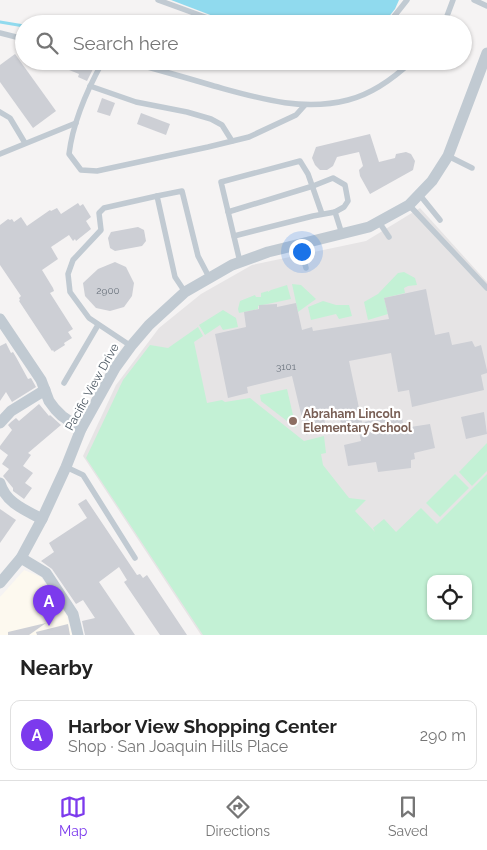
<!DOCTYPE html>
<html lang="en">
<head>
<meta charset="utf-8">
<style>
	:root { --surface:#fff; --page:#f2f2f2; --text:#222; --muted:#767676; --line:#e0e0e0; --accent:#7c3aed }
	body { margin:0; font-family:Raleway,sans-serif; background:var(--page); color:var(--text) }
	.controls { position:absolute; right:15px; bottom:15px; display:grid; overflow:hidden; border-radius:10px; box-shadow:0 1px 4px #0004 }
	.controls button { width:45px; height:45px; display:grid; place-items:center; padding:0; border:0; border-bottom:1px solid var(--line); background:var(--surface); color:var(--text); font:25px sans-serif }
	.you { position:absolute; left:301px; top:251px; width:18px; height:18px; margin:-12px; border:4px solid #fff; border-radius:50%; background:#1a73e8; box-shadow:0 0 0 8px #1a73e833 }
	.badge { display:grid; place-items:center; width:32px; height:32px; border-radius:50%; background:var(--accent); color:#fff; font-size:16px; font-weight:700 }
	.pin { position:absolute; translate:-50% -41px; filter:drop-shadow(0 1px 2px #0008) }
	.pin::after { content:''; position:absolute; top:26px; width:18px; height:15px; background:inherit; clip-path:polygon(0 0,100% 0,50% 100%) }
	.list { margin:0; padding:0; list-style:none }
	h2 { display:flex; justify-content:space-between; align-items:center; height:65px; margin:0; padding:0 20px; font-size:21px }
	h2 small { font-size:16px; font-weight:400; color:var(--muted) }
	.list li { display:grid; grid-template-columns:32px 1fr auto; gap:15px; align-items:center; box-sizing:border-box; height:70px; margin:0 10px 10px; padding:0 10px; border:1px solid var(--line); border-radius:10px }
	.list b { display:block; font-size:19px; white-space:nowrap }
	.list p { margin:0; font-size:16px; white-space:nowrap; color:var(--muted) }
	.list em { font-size:16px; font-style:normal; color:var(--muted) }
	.icon { flex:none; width:28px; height:28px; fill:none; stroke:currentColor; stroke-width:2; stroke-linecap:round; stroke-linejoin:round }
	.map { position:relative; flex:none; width:487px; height:635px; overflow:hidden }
	.search { position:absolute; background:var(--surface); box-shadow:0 1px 4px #0004; left:15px; right:15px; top:15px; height:55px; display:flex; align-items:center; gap:12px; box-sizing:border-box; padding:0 18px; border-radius:28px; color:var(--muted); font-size:19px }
	.sheet { height:145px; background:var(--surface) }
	nav { display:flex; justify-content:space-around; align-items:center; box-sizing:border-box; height:70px; border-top:1px solid var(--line); background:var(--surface); font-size:14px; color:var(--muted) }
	nav a { display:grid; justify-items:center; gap:2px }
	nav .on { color:var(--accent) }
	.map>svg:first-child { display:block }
	.commercial { fill:#fdf9ef }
	.education { fill:#e6e4e5; fill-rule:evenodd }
	.green { fill:#c3f1d5; fill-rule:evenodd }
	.water { fill:#90daee }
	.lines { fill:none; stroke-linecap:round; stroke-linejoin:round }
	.stream { stroke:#90daee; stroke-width:3 }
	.building { fill:#cdcfd5 }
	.lane { stroke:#c1cad2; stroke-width:5.5 }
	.street { stroke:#c1cad2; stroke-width:11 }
	.education-dot { fill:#8d6e63; stroke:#fff; stroke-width:2 }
	.labels { text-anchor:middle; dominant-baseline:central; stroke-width:4.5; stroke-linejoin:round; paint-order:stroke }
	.number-label { font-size:10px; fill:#6b747e }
	.street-label { font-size:12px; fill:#4a5661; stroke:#fff }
	.education-label { font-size:12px; font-weight:bold; fill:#785e54; stroke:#fff; text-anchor:start }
</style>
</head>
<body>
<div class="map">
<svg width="487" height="635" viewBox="0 0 487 635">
	<rect width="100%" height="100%" fill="#f5f3f3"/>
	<polygon class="commercial" points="24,570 41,577 67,616 72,635 0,635 0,597"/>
	<path class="education" d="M420,208L487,282V635H201L83,456L116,385L159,328L201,294L252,265L366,241ZM431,579H468V616H431Z"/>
	<g class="green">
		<polygon points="404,272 415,278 417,285 408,286 404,288 405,293 384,298 388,314 368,320 364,302 378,294 398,273"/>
		<polygon points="292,284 301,285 316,299 298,312"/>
		<polygon points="287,285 291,299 258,306 258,309 239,313 238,309 240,301 255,295 256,297 261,297 261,293 268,291 268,292 271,290"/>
		<polygon points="323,301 336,305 349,305 352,316 339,319 336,314 311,320 308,307"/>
		<polygon points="223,310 236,318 238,327 223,330 220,325 205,335 199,325"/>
		<path d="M198,327L203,336L194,342L207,403L222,400L225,402L250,398L304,441L324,436L326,453L321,454L323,465L349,498L366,500L355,511L375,532L373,528L384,519L396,532L421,508L437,524L487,474V635H203L86,458L123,380L150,345L168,348ZM431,579H468V616H431Z"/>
		<polygon points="287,389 296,428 261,401 260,395"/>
		<polygon points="487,443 487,471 472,486 459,472"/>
		<polygon points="455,474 469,488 440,517 426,503"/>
	</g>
	<polygon class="water" points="171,0 399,0 395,9 383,24 234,24"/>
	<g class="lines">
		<polyline class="stream" points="0,22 24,26"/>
	</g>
	<g class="building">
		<polygon points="15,54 56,111 33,128 0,82 0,65"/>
		<polygon points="47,61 91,61 96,63 87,81 78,77 79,74"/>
		<polygon points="102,98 115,103 110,116 97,112"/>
		<polygon points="141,113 170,124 166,135 137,124"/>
		<polygon points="370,134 379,162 395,158 396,154 406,152 411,154 415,161 413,170 370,194 360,176 359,170 363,166 359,152 337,157 333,166 327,170 320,170 315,165 312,158 316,147"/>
		<polygon points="78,203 80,206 83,204 91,217 86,221 91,229 76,241 75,239 73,241 69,235 51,247 58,259 42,270 53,288 54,291 50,293 73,329 68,332 72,338 64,343 65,345 54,352 53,350 52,351 19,301 20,300 19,298 21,296 0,265 0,225 8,219 10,220 12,219 14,222 21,217 27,226 50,210 51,211 57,208 61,214"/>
		<polygon points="138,227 144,230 146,241 142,246 115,251 110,248 108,238 111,232"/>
		<polygon points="115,262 126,267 134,283 132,296 124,307 110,311 96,308 85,296 83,283 98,269"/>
		<polygon points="426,289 435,335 449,332 452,345 472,341 475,347 481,345 487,370 487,373 481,375 484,390 412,407 409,390 398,392 391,353 349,361 362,422 360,423 388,417 388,420 402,418 404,428 430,424 435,448 414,453 415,459 411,460 411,468 378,472 376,462 348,466 344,445 361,441 357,424 342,427 339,416 324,418 326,429 306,435 292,376 247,387 248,393 228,398 215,334 246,327 244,312 259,309 259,305 277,304 277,307 296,303 302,330 312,327 313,331 389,319 384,298"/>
		<polygon points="6,343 11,353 13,352 16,357 28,379 31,378 36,387 12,402 6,392 0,401 0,346"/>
		<polygon points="39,404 49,416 50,415 61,425 28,453 31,455 23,466 33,473 25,483 32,488 24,499 13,491 13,488 3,476 9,469 2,464 8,455 0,449 0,446 12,430 8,425 11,422 16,418 19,421"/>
		<polygon points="484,412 487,434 466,439 461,417"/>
		<polygon points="86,499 137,575 140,574 143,578 147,575 187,635 160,635 124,582 127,580 119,567 99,582 135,635 85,635 82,621 95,618 83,600 76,604 52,569 41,561 54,552 49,543 87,518 78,504"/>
		<polygon points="0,509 16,520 0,543"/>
		<polygon points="46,623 29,635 8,635 8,632"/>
		<polygon points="68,624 70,635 37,635 36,632"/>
	</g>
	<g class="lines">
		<g class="lane">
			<polyline points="158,0 224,24"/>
			<polyline points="474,0 487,6"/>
			<polyline points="388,24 407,0"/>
			<polyline points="442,24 447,16 453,0"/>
			<polyline points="0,33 24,39"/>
			<path d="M103,61C87,90 73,121 69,154L81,170L97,171L208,147L249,137L296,115L305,105"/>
			<path d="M126,61C155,69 184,77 214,86C258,98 302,112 348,100C372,94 394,78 412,61"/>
			<polyline points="90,86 136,102 187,112 211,119 222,125 232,141"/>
			<polyline points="0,112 10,118 25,143"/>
			<polyline points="0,154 76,123"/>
			<polyline points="448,156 472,168"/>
			<polyline points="419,194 440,220"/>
			<polyline points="409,205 487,288"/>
			<polyline points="228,212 313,186 333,178 345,185 348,201 344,207 335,212"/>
			<polyline points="379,222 389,237"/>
			<polyline points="234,236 313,216 335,212 342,234"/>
			<polyline points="300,245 306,268"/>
			<polyline points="240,262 221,182 300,161 308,174 322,214"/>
			<polyline points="185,292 175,277 157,196 182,191 198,256 209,277"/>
			<polyline points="131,346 89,318 70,292 68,274 73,260 101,230 99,213 104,208 157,196"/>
			<polyline points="64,383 98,325"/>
			<polyline points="66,467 83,475 135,558"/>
		</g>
		<g class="street">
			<polyline points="0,319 41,380 49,401 55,409 62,416 81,429"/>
			<polyline points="0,423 11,411 45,390"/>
			<path d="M0,483C6,503 25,510 42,519"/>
			<polyline points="21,558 46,573 73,614 78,635"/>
			<polyline points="0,583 21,558 42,519 66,467 81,429 115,368 131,346 149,325 185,292 232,265 268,252 369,227 409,205 432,181 448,156 487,53"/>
		</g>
	</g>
	<circle class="education-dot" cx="293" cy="421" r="5"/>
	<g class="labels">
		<g class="number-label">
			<text x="108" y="290">2900</text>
			<text x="286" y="366">3101</text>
		</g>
		<g class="street-label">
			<text transform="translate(92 387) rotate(-61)">Pacific View Drive</text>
		</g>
		<g class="education-label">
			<text x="303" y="414">Abraham Lincoln<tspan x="303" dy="14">Elementary School</tspan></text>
		</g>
	</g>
</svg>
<div class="controls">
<button><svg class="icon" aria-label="locate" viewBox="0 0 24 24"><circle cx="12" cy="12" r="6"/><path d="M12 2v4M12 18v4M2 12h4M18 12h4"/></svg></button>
</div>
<div class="you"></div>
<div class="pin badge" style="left:49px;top:626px">A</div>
<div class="search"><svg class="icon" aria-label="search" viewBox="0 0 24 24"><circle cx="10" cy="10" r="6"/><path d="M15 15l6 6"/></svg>Search here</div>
</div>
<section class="sheet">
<h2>Nearby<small></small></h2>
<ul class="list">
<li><span class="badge">A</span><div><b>Harbor View Shopping Center</b><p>Shop · San Joaquin Hills Place</p></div><em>290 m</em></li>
</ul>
</section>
<nav>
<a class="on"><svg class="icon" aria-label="map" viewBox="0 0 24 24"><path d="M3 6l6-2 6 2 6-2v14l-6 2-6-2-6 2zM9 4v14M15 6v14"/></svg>Map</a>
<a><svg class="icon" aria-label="directions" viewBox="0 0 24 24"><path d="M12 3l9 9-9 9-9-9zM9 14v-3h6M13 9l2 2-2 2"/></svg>Directions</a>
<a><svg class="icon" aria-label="saved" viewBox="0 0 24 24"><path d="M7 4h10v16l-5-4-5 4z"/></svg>Saved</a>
</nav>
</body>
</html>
